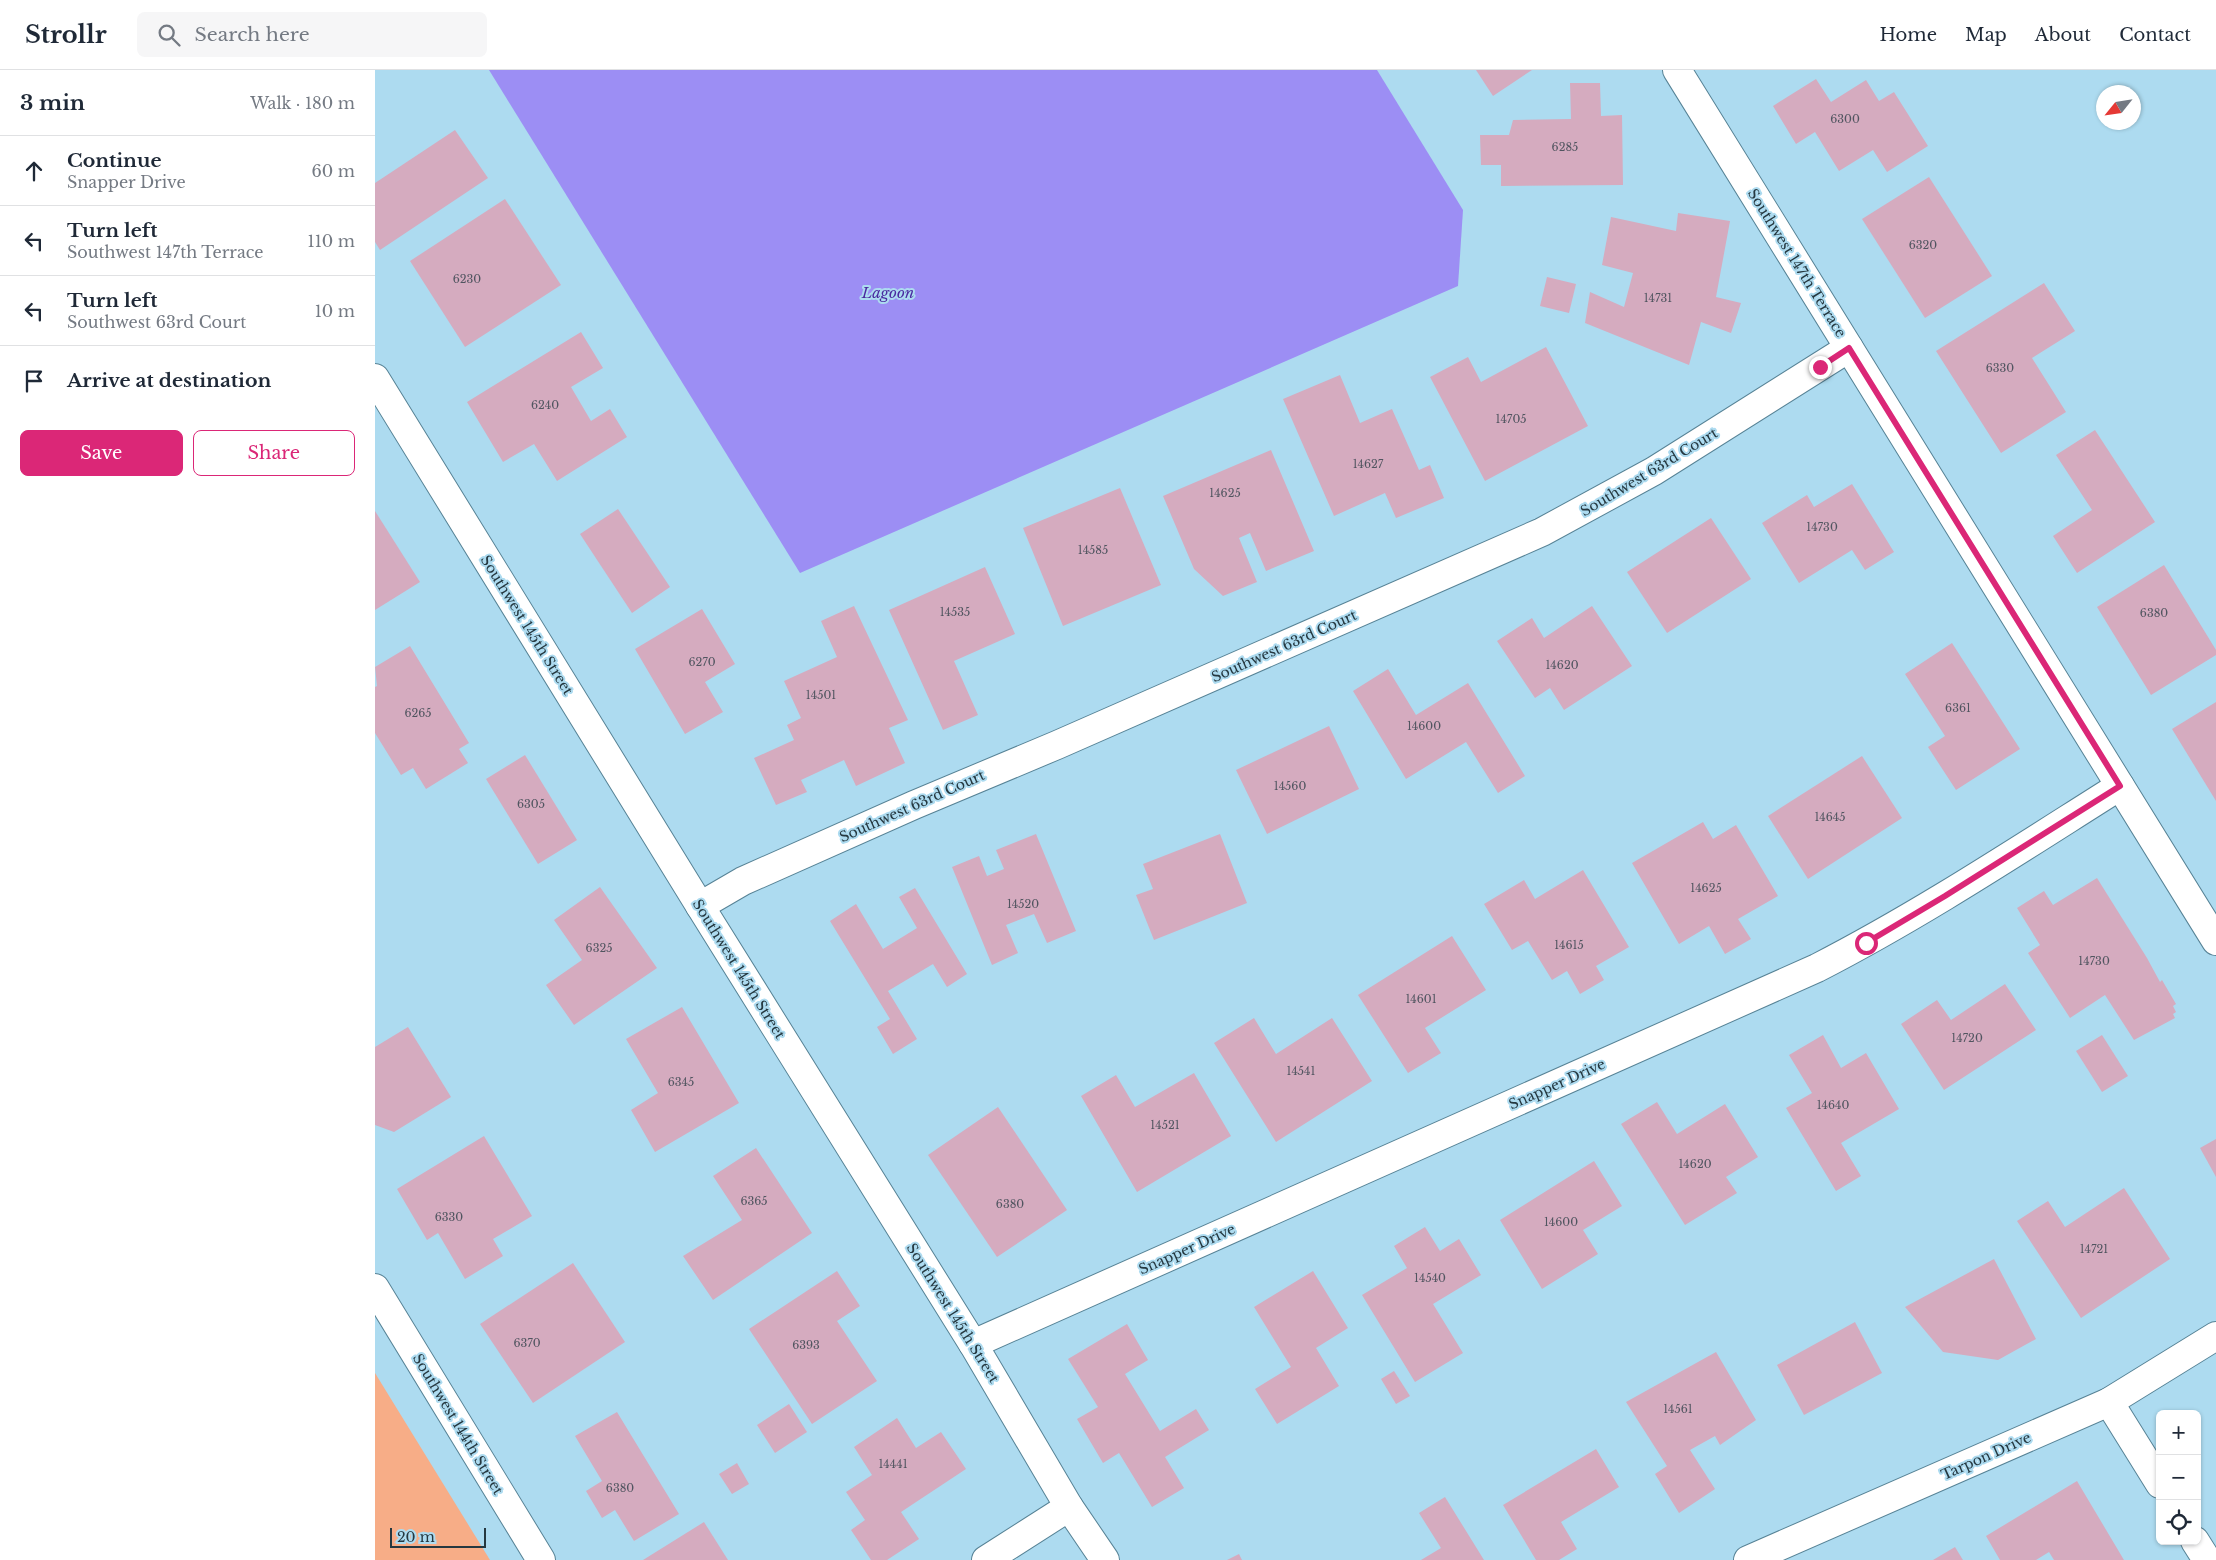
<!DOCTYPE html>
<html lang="en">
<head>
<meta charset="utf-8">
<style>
	:root { --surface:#fff; --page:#f6f6f7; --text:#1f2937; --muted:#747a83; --line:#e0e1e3; --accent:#db2777 }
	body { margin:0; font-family:"Libre Baskerville",serif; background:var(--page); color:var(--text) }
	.controls { position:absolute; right:15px; bottom:15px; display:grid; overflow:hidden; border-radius:8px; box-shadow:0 1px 4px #0004 }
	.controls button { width:45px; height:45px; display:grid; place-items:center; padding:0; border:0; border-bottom:1px solid var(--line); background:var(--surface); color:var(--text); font:25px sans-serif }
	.compass { position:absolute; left:1721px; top:15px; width:45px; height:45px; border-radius:50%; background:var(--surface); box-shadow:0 1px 4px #0004; rotate:240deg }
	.scale { position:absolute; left:15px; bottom:12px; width:96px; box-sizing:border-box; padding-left:5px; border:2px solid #253840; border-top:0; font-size:14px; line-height:18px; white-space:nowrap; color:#253840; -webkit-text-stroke:4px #addbf0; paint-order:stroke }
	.stop { position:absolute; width:15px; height:15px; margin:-11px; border:4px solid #db2777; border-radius:50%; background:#fff }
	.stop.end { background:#db2777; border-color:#fff; box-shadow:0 1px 5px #0008 }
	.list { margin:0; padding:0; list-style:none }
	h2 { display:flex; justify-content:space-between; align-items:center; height:65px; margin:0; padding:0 20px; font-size:21px }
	h2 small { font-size:16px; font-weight:400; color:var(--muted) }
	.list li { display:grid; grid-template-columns:32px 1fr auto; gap:15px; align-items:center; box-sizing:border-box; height:70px; padding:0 20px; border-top:1px solid var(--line) }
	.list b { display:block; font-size:19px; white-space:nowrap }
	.list p { margin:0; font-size:16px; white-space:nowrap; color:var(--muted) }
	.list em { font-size:16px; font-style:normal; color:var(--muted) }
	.actions { display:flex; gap:10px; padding:15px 20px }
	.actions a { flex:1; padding:11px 0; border:1px solid var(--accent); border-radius:8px; text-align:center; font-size:18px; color:var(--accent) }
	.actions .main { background:var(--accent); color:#fff }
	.icon { flex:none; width:28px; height:28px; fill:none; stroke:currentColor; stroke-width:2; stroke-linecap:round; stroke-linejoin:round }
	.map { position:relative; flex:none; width:1841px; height:1490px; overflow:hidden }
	header { display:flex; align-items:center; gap:30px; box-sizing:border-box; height:70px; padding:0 25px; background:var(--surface); border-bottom:1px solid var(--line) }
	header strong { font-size:24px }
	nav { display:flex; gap:28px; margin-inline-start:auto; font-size:18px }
	.search { width:350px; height:45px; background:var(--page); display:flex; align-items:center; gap:12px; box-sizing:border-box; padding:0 18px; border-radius:8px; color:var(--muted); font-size:19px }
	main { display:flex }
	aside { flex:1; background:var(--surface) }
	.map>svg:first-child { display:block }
	.green { fill:#f7ad87 }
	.water { fill:#9c8ef4 }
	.building { fill:#d5abbf }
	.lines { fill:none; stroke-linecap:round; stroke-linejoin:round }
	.street-casing { stroke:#578396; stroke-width:30 }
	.street { stroke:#fff; stroke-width:28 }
	.route { stroke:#db2777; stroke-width:6 }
	.labels { text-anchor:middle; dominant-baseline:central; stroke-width:4; stroke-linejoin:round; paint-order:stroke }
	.number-label { font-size:11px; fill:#515560 }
	.street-label { font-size:14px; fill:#253840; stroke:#addbf0 }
	.water-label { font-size:15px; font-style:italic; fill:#4a2aa0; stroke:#addbf0 }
</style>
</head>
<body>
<header>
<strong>Strollr</strong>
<div class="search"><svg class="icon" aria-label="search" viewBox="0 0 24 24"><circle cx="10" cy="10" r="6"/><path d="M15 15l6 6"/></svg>Search here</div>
<nav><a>Home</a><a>Map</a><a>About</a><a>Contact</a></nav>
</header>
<main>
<aside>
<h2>3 min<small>Walk · 180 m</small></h2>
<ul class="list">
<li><svg class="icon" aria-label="ahead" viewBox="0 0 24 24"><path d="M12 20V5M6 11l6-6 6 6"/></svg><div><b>Continue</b><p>Snapper Drive</p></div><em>60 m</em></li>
<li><svg class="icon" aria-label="left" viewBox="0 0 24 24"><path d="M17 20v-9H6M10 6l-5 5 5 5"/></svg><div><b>Turn left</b><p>Southwest 147th Terrace</p></div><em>110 m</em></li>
<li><svg class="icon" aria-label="left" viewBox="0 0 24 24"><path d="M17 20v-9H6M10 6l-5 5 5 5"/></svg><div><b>Turn left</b><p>Southwest 63rd Court</p></div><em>10 m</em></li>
<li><svg class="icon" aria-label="arrive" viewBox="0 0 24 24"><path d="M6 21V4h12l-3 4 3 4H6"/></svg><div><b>Arrive at destination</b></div></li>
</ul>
<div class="actions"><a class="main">Save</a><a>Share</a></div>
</aside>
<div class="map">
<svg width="1841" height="1490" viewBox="0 0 1841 1490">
	<rect width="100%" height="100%" fill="#addbf0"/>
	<polygon class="green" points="0,1303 115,1490 0,1490"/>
	<polygon class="water" points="114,0 1002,0 1088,140 1083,216 425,503"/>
	<g class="building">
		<polygon points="1101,0 1157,0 1118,26"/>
		<polygon points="1441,9 1456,32 1491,10 1504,31 1519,22 1553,76 1512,102 1498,80 1464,101 1440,62 1421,74 1398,36"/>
		<polygon points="1195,13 1225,13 1226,46 1247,45 1248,115 1126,116 1126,95 1106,95 1105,65 1134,65 1138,50 1196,49"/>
		<polygon points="80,60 113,108 5,180 0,172 0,113"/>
		<polygon points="1554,107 1617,206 1550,248 1487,149"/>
		<polygon points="130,129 186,215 90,277 35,191"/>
		<polygon points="1303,143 1355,151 1341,227 1366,233 1356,263 1326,252 1314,295 1210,253 1215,222 1249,237 1258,203 1227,195 1236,147 1301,161"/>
		<polygon points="1172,207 1201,214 1194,243 1165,236"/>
		<polygon points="1669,213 1700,261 1657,288 1691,342 1626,383 1561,281"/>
		<polygon points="206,262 228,298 196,317 216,351 235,339 252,367 182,411 159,374 128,392 92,332"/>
		<polygon points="1171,277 1213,356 1110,411 1055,307 1093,287 1106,312"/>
		<polygon points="965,305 985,353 1017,339 1044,400 1055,395 1069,428 1021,448 1010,423 959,446 908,329"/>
		<polygon points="1720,360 1780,452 1702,503 1678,466 1717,440 1681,385"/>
		<polygon points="896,380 939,481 891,501 875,463 864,468 882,512 848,526 819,499 788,426"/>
		<polygon points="1477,414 1519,482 1490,500 1477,480 1424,513 1387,453 1432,425 1439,437"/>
		<polygon points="745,418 786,515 688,556 648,458"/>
		<polygon points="243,439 295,517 257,543 205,464"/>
		<polygon points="0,441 45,512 0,540"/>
		<polygon points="1336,448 1376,509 1292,563 1252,502"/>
		<polygon points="1789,495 1841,580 1841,585 1776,625 1722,537"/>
		<polygon points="610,497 640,564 579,591 603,645 568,660 514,540"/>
		<polygon points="479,536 533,650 514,658 530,693 481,716 469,690 426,710 432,722 401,735 379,688 419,670 412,655 426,648 409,611 462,587 446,551"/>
		<polygon points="1217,536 1257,596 1189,640 1175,618 1160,628 1122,571 1157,548 1169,568"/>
		<polygon points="327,539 360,594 330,612 348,642 310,664 260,579"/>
		<polygon points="1577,573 1645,679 1581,720 1553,677 1570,666 1530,604"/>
		<polygon points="35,576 94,673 84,679 93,693 51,719 38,698 26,705 0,663 0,617 2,616 0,597"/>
		<polygon points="1013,599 1041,645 1093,613 1150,706 1123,723 1091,672 1031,709 978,621"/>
		<polygon points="1841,632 1841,731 1797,659"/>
		<polygon points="954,656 984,719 892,764 861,700"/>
		<polygon points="150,685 202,770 163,794 111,709"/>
		<polygon points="1487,686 1527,748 1433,809 1393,746"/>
		<polygon points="1328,752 1338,769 1361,755 1403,826 1363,849 1376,869 1350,884 1334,856 1304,874 1257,793"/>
		<polygon points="661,764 701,861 672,873 659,844 631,855 643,883 617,895 577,797 604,786 612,806 629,799 621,780"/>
		<polygon points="845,764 872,833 779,870 761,825 778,819 768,794"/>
		<polygon points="1208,800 1254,877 1221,896 1229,910 1205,924 1192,901 1177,910 1153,871 1137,880 1109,834 1149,810 1160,829"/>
		<polygon points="1722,808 1772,888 1785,912 1787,910 1801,934 1798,936 1801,942 1798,944 1800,948 1759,970 1730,925 1695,948 1653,883 1665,875 1642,838 1669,821 1678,835"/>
		<polygon points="225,817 282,898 199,955 171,915 207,890 179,850"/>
		<polygon points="540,818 592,904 572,917 558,894 513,921 542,969 518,984 502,957 515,949 455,851 481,834 508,879 542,858 524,827"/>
		<polygon points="1077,866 1111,920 1050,958 1066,983 1033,1003 983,925"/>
		<polygon points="1630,914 1661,960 1569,1020 1526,954 1562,930 1576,950"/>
		<polygon points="307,937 364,1033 280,1082 256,1040 283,1023 251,969"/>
		<polygon points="879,948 901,984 957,948 997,1011 901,1072 839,973"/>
		<polygon points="33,957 76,1027 19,1062 0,1055 0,977"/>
		<polygon points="1448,965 1466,998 1491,983 1524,1039 1466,1073 1486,1106 1461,1121 1411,1038 1437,1023 1414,985"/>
		<polygon points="1727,965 1753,1006 1727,1022 1701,981"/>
		<polygon points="819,1003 856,1066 762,1122 706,1026 741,1005 760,1037"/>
		<polygon points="1282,1032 1302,1064 1350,1034 1383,1087 1351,1107 1362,1123 1310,1155 1246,1054"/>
		<polygon points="623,1037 692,1140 622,1187 553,1085"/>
		<polygon points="109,1066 157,1146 118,1169 128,1186 90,1209 63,1163 52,1170 22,1119"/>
		<polygon points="1841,1069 1841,1107 1825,1078"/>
		<polygon points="381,1078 437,1163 338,1230 308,1186 367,1150 338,1106"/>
		<polygon points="1219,1091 1247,1136 1208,1160 1223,1184 1167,1219 1125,1150"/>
		<polygon points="1749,1118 1795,1189 1706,1248 1642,1151 1673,1131 1690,1157"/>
		<polygon points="1050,1157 1065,1181 1084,1169 1106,1205 1058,1234 1088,1283 1040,1312 987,1225 1032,1198 1019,1176"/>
		<polygon points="1619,1189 1661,1269 1623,1290 1568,1282 1530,1237"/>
		<polygon points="198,1193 250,1272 158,1333 105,1254"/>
		<polygon points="462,1201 485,1236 462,1251 502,1311 437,1354 374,1259"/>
		<polygon points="938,1201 973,1258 941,1278 964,1316 902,1354 880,1319 916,1297 879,1237"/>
		<polygon points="1480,1252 1507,1303 1429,1345 1402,1295"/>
		<polygon points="752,1254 773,1290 750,1304 785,1361 821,1339 834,1360 790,1387 809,1418 777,1437 744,1383 728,1393 702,1349 723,1337 693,1289"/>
		<polygon points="1341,1282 1381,1350 1345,1375 1340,1366 1315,1380 1340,1419 1304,1443 1280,1404 1292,1396 1251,1332"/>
		<polygon points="1019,1301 1035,1326 1021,1334 1006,1309"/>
		<polygon points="414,1334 432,1362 400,1383 382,1355"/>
		<polygon points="242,1342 304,1444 259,1471 240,1440 227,1448 211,1421 227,1411 200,1366"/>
		<polygon points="522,1348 541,1378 566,1362 591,1399 526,1442 544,1469 512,1490 496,1490 476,1460 490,1450 471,1422 497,1405 479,1377"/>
		<polygon points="1221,1379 1244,1417 1186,1452 1202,1479 1184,1490 1161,1490 1128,1435"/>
		<polygon points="362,1393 374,1414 357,1424 344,1404"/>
		<polygon points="1702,1411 1749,1490 1679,1490 1674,1482 1661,1490 1625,1490 1611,1466"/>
		<polygon points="1070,1427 1109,1490 1046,1490 1066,1478 1044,1443"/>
		<polygon points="329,1452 353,1490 268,1490"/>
		<polygon points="1580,1477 1588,1490 1558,1490"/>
		<polygon points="864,1484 867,1490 852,1490"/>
	</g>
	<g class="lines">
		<g class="street-casing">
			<g id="street">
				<polyline points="1302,0 1841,871"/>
				<polyline points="0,308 325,836 598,1274 694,1437 730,1490"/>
				<polyline points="325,836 368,811 539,735 682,675 1167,462 1279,401 1474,278"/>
				<polyline points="0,1218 166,1490"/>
				<path d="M598,1274L1442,898C1547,844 1645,779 1745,716"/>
				<polyline points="1734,1332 1785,1414"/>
				<polyline points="1820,1471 1832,1490"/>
				<polyline points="611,1490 694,1437"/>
				<polyline points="1373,1490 1734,1332 1841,1266"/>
			</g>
		</g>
		<use href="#street" class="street"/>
	</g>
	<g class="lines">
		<polyline class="route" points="1445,297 1474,278 1745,716 1570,826 1491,873"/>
	</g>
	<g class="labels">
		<g class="number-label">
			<text x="1470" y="49">6300</text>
			<text x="1190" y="77">6285</text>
			<text x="1548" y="175">6320</text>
			<text x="92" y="209">6230</text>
			<text x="1283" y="228">14731</text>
			<text x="1625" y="298">6330</text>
			<text x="170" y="335">6240</text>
			<text x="1136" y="349">14705</text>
			<text x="993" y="394">14627</text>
			<text x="850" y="423">14625</text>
			<text x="1447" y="457">14730</text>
			<text x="718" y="480">14585</text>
			<text x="580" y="542">14535</text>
			<text x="1779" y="543">6380</text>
			<text x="327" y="592">6270</text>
			<text x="1187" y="595">14620</text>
			<text x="446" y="625">14501</text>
			<text x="1583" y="638">6361</text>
			<text x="43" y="643">6265</text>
			<text x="1049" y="656">14600</text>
			<text x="915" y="716">14560</text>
			<text x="156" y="734">6305</text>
			<text x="1455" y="747">14645</text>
			<text x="1331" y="818">14625</text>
			<text x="648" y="834">14520</text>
			<text x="1194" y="875">14615</text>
			<text x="224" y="878">6325</text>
			<text x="1719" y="891">14730</text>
			<text x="1046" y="929">14601</text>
			<text x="1592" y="968">14720</text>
			<text x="926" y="1001">14541</text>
			<text x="306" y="1012">6345</text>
			<text x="1458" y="1035">14640</text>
			<text x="790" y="1055">14521</text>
			<text x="1320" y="1094">14620</text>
			<text x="379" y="1131">6365</text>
			<text x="635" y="1134">6380</text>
			<text x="74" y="1147">6330</text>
			<text x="1186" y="1152">14600</text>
			<text x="1719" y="1179">14721</text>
			<text x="1055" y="1208">14540</text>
			<text x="152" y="1273">6370</text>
			<text x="431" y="1275">6393</text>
			<text x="1303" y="1339">14561</text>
			<text x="518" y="1394">14441</text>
			<text x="245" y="1418">6380</text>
		</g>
		<g class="street-label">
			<text transform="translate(1422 193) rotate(58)">Southwest 147th Terrace</text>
			<text transform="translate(1274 402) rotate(-31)">Southwest 63rd Court</text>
			<text transform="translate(152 555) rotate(58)">Southwest 145th Street</text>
			<text transform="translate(909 576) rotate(-24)">Southwest 63rd Court</text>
			<text transform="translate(537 736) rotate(-24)">Southwest 63rd Court</text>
			<text transform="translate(364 899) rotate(58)">Southwest 145th Street</text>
			<text transform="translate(1182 1014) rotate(-24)">Snapper Drive</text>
			<text transform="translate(812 1179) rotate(-24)">Snapper Drive</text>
			<text transform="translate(578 1243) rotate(58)">Southwest 145th Street</text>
			<text transform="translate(83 1354) rotate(59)">Southwest 144th Street</text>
			<text transform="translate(1611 1386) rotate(-24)">Tarpon Drive</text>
		</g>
		<g class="water-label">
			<text x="513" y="222">Lagoon</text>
		</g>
	</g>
</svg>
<div class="controls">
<button>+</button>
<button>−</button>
<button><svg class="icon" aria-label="locate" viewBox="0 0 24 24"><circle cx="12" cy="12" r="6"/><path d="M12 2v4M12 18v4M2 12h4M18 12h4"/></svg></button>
</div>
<svg class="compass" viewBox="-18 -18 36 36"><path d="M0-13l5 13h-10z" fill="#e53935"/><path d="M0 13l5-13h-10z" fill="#747a83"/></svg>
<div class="scale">20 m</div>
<div class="stop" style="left:1491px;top:873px"></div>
<div class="stop end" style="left:1445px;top:297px"></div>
</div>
</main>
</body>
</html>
